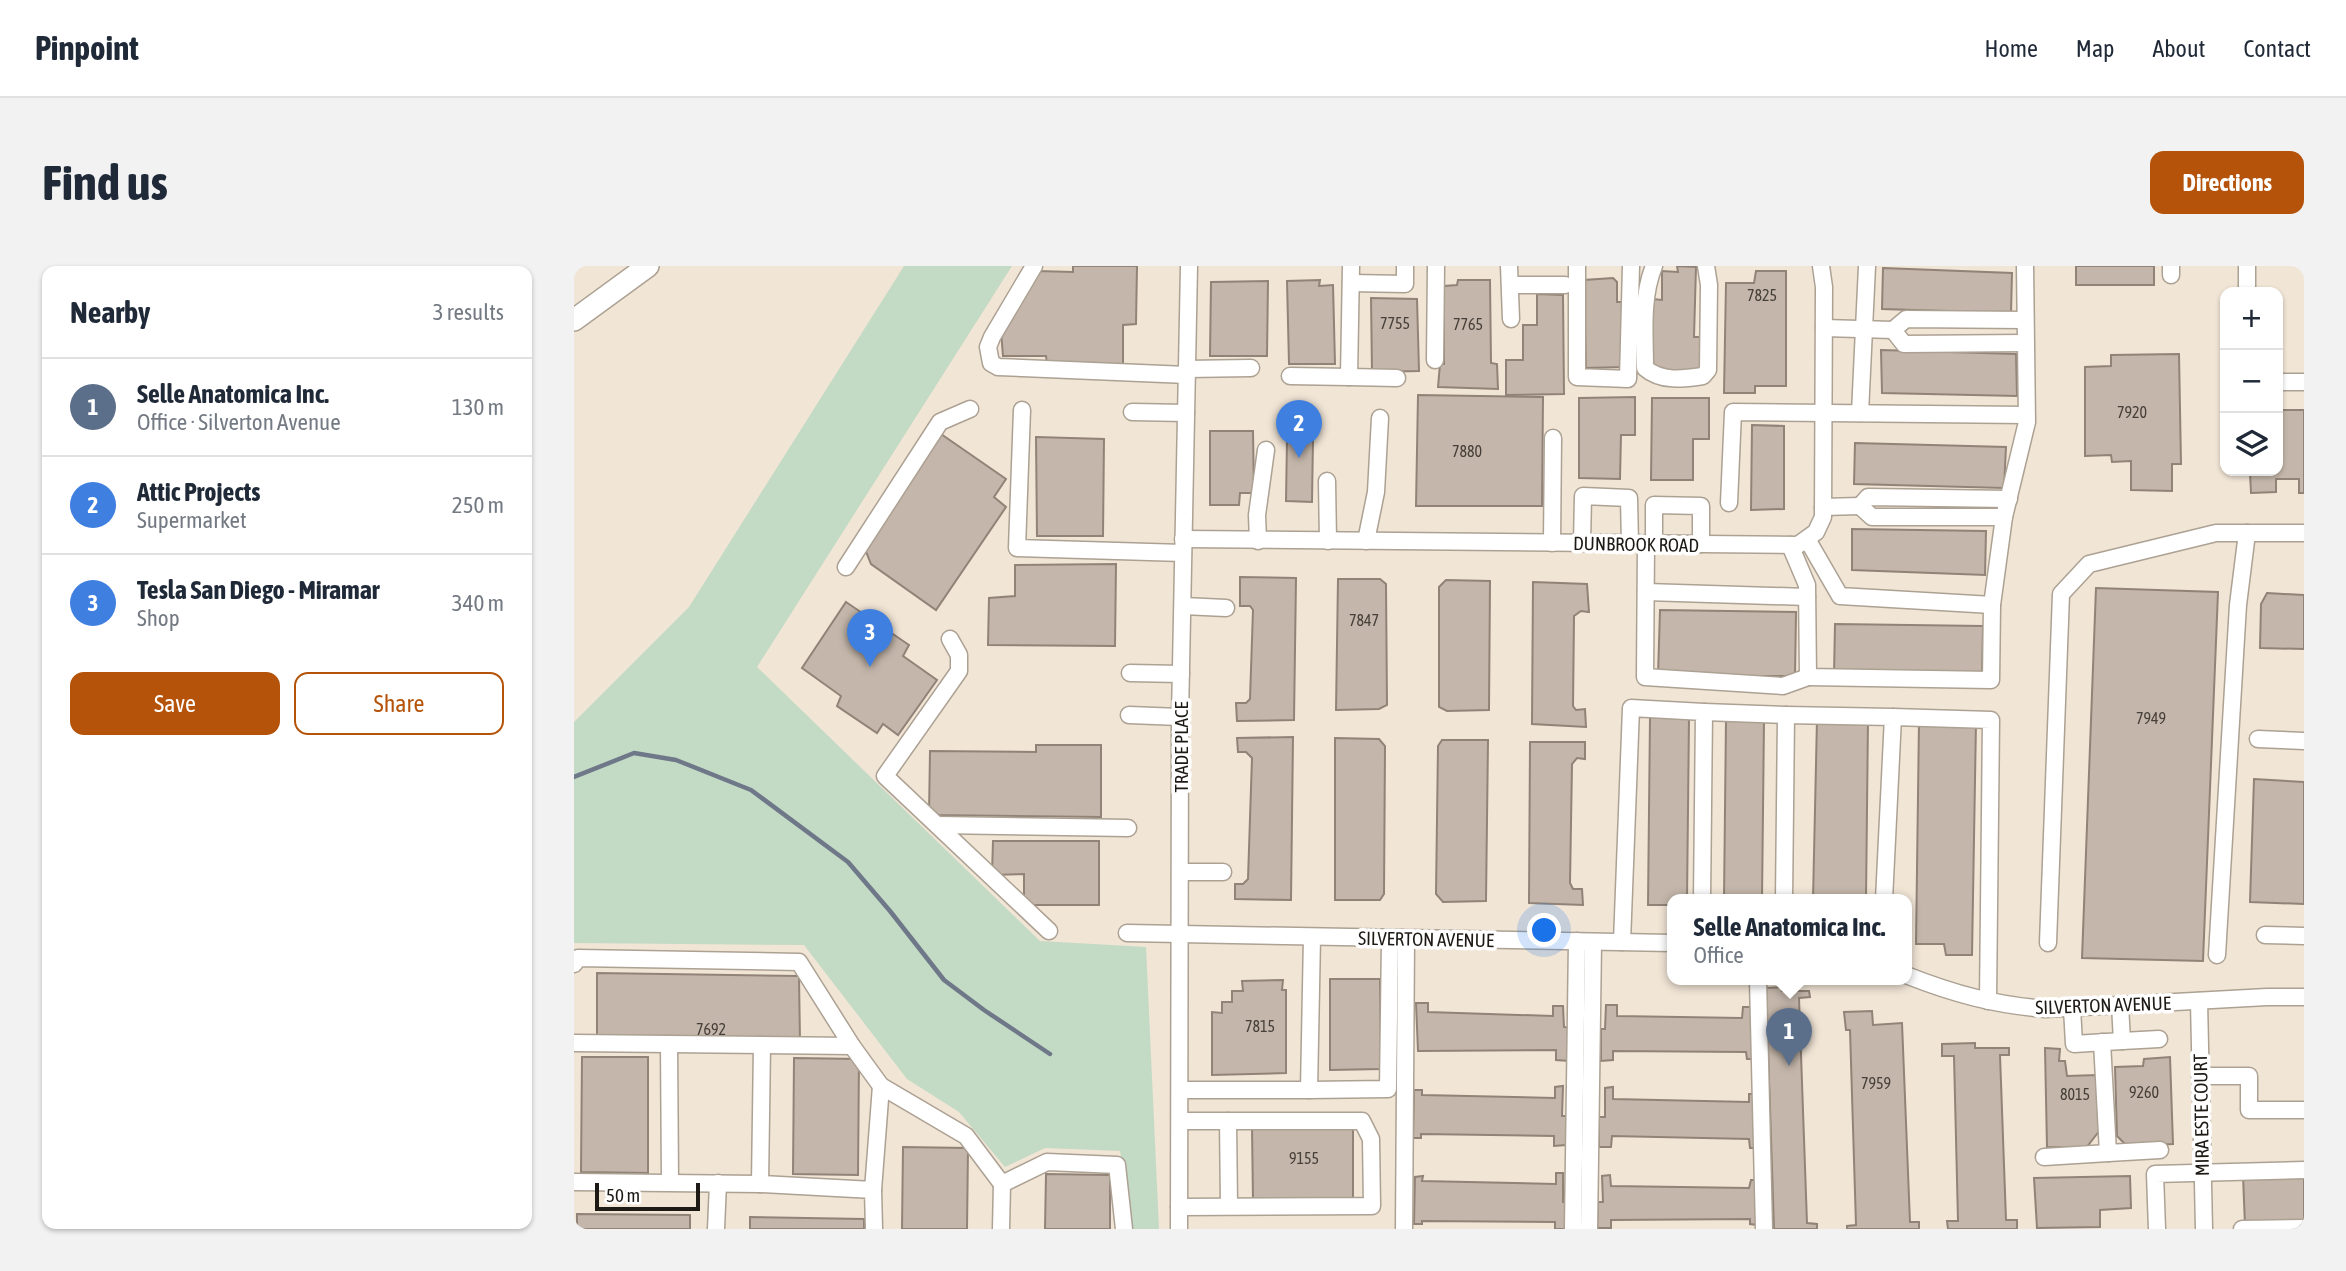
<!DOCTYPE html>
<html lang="en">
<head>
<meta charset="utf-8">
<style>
	:root { --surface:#fff; --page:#f2f2f3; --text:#1f2937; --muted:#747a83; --line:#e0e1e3; --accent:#b45309 }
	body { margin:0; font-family:"Asap Condensed",sans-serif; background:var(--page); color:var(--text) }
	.controls { position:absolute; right:21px; top:21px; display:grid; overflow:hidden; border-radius:14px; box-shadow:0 2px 5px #0004 }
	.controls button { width:63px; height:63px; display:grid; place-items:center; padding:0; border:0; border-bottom:2px solid var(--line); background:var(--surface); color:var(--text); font:35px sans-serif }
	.scale { position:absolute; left:21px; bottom:18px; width:105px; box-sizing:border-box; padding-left:7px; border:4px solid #1d1914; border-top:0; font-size:19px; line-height:24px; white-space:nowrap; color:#1d1914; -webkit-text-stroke:5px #fff; paint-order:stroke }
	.you { position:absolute; left:971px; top:665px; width:24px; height:24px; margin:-18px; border:5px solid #fff; border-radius:50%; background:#1a73e8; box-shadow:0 0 0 10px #1a73e833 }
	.badge { display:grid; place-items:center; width:46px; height:46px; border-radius:50%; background:var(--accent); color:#fff; font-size:23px; font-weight:700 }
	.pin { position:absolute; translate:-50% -58px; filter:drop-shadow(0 2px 4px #0008) }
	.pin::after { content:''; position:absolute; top:37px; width:24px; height:21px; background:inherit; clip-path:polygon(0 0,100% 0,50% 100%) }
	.popup { position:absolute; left:1093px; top:628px; width:245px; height:91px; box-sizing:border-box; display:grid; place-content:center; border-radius:14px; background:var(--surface); filter:drop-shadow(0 2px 5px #0005); font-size:23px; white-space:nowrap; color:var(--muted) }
	.popup b { font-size:26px; color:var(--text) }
	.popup::after { content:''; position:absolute; left:50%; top:100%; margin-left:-14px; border:14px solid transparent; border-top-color:var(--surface) }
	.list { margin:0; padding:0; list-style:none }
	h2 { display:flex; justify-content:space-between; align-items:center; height:91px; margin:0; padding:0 28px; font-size:30px }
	h2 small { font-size:23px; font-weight:400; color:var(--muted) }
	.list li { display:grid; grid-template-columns:46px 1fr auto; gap:21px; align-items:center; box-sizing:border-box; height:98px; padding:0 28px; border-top:2px solid var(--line) }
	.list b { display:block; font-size:26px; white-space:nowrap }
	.list p { margin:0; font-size:23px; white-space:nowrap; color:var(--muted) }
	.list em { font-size:23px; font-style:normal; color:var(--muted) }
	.actions { display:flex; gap:14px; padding:21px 28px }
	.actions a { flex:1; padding:16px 0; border:2px solid var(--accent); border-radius:14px; text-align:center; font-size:24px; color:var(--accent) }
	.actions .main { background:var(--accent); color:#fff }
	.icon { flex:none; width:38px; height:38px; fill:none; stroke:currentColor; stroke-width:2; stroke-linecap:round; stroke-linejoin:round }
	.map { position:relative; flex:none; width:1730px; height:963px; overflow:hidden; border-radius:14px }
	header { display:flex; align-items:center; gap:42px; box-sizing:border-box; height:98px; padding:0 35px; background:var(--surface); border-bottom:2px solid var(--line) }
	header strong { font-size:33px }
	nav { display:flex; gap:38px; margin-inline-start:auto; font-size:24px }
	.intro { display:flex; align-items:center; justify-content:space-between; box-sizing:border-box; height:168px; padding:0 42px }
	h1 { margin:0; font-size:49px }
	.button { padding:18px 32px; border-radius:14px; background:var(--accent); color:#fff; font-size:24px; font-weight:700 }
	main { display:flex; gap:42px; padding:0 42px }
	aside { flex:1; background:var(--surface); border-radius:14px; box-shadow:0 2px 5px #0004 }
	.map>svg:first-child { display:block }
	.green { fill:#c3dac5 }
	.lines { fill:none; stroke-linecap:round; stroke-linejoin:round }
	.stream { stroke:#6e7888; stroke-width:4.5 }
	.building { fill:#c4b6aa; stroke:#918377; stroke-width:2 }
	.minor-casing { stroke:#aca193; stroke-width:19 }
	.major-casing { stroke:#aca193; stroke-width:24 }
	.minor { stroke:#fff; stroke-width:16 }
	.major { stroke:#fff; stroke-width:21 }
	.labels { text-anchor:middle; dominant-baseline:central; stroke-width:7; stroke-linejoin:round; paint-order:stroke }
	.number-label { font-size:16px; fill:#47403a }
	.street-label { font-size:19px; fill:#1d1914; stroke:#fff }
</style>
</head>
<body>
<header>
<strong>Pinpoint</strong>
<nav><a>Home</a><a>Map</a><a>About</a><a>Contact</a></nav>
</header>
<div class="intro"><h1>Find us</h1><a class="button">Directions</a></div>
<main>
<aside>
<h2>Nearby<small>3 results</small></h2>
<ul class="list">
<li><span class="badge" style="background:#5c6f8a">1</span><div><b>Selle Anatomica Inc.</b><p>Office · Silverton Avenue</p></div><em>130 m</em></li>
<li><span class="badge" style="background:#3f7fe0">2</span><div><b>Attic Projects</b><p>Supermarket</p></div><em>250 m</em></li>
<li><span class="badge" style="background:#3f7fe0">3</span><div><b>Tesla San Diego - Miramar</b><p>Shop</p></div><em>340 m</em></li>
</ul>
<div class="actions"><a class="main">Save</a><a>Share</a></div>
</aside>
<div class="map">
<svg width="1730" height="963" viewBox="0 0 1730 963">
	<rect width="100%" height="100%" fill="#f1e5d6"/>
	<polygon class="green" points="330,0 438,0 183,401 466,675 572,681 585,963 559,963 546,885 471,882 431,901 385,846 333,813 230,679 0,677 0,456 115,341"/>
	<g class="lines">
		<polyline class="stream" points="0,511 60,487 102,494 177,524 274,596 316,645 370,714 410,744 476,788"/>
	</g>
	<g class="building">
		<polygon points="499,0 563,0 562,58 549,59 549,99 473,98 472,90 429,90 427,65 463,5 499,6"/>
		<polygon points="1103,0 1122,1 1120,71 1132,71 1132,101 1125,106 1083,105 1077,98 1079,33 1088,34 1088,5 1104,6"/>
		<rect x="1502" y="0" width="78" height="19"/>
		<polygon points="1309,2 1438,7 1437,47 1308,43"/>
		<polygon points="1182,5 1212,5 1212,120 1181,120 1181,127 1150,127 1152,17 1180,17"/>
		<polygon points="1039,12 1043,16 1043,36 1050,36 1051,101 1012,102 1010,14"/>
		<polygon points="746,14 745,20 759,19 761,98 715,98 713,15"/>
		<polygon points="884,14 916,14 917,97 923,98 924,123 864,121 866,98 870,98 870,20 883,19"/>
		<polygon points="694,15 693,90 636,90 637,16"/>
		<polygon points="963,28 989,29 990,128 932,129 932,94 949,94 949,59 963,59"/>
		<polygon points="797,32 843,33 845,105 798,106"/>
		<polygon points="1307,84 1442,88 1443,130 1308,127"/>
		<polygon points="1605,88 1607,198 1598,198 1598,225 1557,224 1557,195 1538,196 1537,189 1511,190 1511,101 1537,100 1537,89"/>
		<polygon points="844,129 969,131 968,240 842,240"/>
		<polygon points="1061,131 1061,169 1047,169 1046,213 1005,212 1005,132"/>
		<polygon points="1078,132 1135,132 1135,173 1119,173 1119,214 1077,214"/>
		<polygon points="1704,144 1730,144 1730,227 1725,227 1725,213 1702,213 1702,226 1677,227 1676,207 1662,207 1662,205 1704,205"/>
		<polygon points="1178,159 1210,160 1210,243 1177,244"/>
		<polygon points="636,165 679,165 680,227 666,227 665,239 636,239"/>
		<polygon points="367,168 432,213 420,231 432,241 362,344 297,298 291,283"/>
		<polygon points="462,171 530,173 529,270 463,270"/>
		<polygon points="713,173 739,173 738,236 712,235"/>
		<polygon points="1281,177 1432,181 1430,222 1280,218"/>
		<polygon points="1278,263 1412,265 1411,309 1278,304"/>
		<polygon points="542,298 541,380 414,379 415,332 441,330 441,299"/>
		<polygon points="666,311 722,312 720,454 663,455 662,437 672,437 676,433 679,344 676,340 666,340"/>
		<polygon points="764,313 806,313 812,318 813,439 805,443 762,444"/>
		<polygon points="872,314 916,315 915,444 873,445 865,441 865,321"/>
		<polygon points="959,316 1013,318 1015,346 1007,345 1000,350 999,440 1002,444 1011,443 1012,461 958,458"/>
		<polygon points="1522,322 1644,326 1629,695 1508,692"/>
		<polygon points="1693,327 1730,329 1730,383 1686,382 1687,338"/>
		<polygon points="272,336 335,379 329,390 363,414 324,469 309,458 303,467 263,440 267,430 228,402"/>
		<polygon points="1086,344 1222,346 1221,410 1084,410"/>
		<polygon points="1261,358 1409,360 1408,410 1260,409"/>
		<polygon points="1076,451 1115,452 1113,634 1098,634 1098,639 1074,639"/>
		<polygon points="1152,453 1190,454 1188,634 1150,634"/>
		<polygon points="1243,453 1294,453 1292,634 1239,634"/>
		<polygon points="1345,456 1402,456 1398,689 1372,689 1370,678 1342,678"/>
		<polygon points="719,471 717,634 661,633 661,618 669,618 674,613 678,492 672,486 664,486 663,472"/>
		<polygon points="761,472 805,473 811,480 810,628 806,634 761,634"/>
		<polygon points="868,474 914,474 912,635 869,636 862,628 864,480"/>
		<polygon points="956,476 1011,476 1011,493 1003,492 998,498 996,617 999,623 1008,623 1009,639 955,637"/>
		<polygon points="462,479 527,479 527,551 355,549 356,485 462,486"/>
		<polygon points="1680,513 1730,516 1730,638 1676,636"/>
		<polygon points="419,575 525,575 525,639 450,639 450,608 418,609"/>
		<polygon points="23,707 225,710 226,776 23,772"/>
		<polygon points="756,713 806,713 807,803 756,804"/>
		<polygon points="709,714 708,724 712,724 712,807 638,809 638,746 648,747 648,736 658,736 658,725 669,725 668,715"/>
		<polygon points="1209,721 1208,725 1235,725 1236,731 1225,732 1233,957 1243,958 1243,963 1200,963 1192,722"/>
		<polygon points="842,737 854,737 854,746 979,750 979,740 989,740 990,761 996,762 995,795 982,794 982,784 844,785"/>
		<polygon points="1032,739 1043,739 1043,750 1168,752 1169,741 1180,741 1180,793 1173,793 1172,786 1039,785 1039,794 1027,795 1027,763 1031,763"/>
		<polygon points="1298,745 1299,759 1328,757 1336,956 1345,956 1345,963 1273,963 1273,960 1282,959 1276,764 1272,764 1270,746"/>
		<polygon points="1401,777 1401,782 1435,782 1435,789 1426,789 1432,954 1443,954 1443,963 1374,963 1373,955 1384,955 1380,790 1368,790 1368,778"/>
		<polygon points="1471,782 1486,783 1485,795 1491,795 1493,810 1524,809 1526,864 1512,882 1473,881"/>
		<polygon points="8,791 74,791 74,907 7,906"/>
		<polygon points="1596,791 1599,878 1553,880 1543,870 1541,801 1569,800 1570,793"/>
		<polygon points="220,792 285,793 284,909 219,908"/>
		<polygon points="989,820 988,850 992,850 992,879 980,880 980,870 847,868 847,872 839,872 840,824 848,824 848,829 981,832 981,821"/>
		<polygon points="1039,821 1039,833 1175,836 1175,828 1182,828 1182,882 1176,882 1175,873 1038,870 1037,881 1025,881 1025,851 1031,851 1031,822"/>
		<polygon points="678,861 779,861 779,935 679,934"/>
		<polygon points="329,881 394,882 393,963 328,963"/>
		<polygon points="982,907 989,907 989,936 993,937 993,963 981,963 981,956 848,955 848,958 840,958 841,911 849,910 848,915 982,918"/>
		<polygon points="472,908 536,909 536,963 471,963"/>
		<polygon points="1730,908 1730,959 1671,960 1669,909"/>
		<polygon points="1036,909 1037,920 1175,922 1177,914 1185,914 1184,959 1176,958 1176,953 1037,954 1037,962 1023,962 1024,936 1029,936 1028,910"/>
		<polygon points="1556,910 1557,942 1526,944 1526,961 1463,962 1460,912"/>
		<polygon points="3,948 116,949 116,963 3,963"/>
		<polygon points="176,951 290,953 290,963 176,963"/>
	</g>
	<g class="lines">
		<g class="minor-casing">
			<g id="minor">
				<polyline points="460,0 418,71 414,81 417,97 424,101 613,109"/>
				<polyline points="935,0 937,53"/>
				<polyline points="1003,0 1003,111 1054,113 1057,0"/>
				<path d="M1080,0C1067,32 1071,68 1071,102C1087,116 1109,113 1129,110L1134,104L1135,19L1132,0"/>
				<polyline points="1597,9 1597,0"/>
				<polyline points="777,17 831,18 831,0"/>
				<polyline points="937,19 991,19"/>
				<polyline points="1673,26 1673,0"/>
				<polyline points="1451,54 1332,53 1319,64 1330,78 1451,77"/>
				<polyline points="1250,62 1319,64"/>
				<polyline points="861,94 862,0"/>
				<polyline points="613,103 677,102"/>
				<polyline points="716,110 775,111 777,0"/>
				<polyline points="775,111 823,112"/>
				<polyline points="1704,116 1730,116"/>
				<polyline points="448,144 443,282 609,287"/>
				<polyline points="558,146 612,147"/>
				<polyline points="1286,147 1293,0"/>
				<polyline points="753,215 754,275"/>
				<polyline points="1155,237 1159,146 1452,149"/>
				<polyline points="1249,241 1286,240"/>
				<polyline points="1430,251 1298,251 1286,240 1294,231 1435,233"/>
				<polyline points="609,273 1224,279 1242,266 1249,251 1250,21 1247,0"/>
				<polyline points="1233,273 1266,330 1418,339"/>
				<polyline points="684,275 683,249 692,184"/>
				<polyline points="792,275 802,226 806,152"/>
				<polyline points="978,277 979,172"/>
				<polyline points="1008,277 1009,230 1055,232 1056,278"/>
				<polyline points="1072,278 1071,411 1209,420 1234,411"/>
				<polyline points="1080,278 1080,239 1127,240 1127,278"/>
				<polyline points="1216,279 1233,319 1234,411 1417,414 1418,339 1430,251 1453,156 1451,0"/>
				<polyline points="272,301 366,156 396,143"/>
				<polyline points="1072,326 1233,331"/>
				<polyline points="609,340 652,342"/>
				<polyline points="376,373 385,389 385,405 311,510 475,665"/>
				<polyline points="556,407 607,408"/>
				<polyline points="1130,446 1212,449"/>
				<polyline points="555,449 606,451"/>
				<polyline points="1319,451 1417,454 1414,735"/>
				<polyline points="1684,473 1730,475"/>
				<polyline points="363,559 554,562"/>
				<polyline points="607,606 649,606"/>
				<polyline points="1210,634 1212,449 1319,451 1310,634"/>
				<polyline points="553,667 1098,677"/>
				<polyline points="1691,669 1730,670"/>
				<polyline points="1048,676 1057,442 1130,446 1128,634"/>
				<polyline points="1474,677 1487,328 1515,298 1642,267 1730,267"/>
				<polyline points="1643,689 1664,339 1673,267"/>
				<polyline points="0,698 4,692 225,696 278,780 307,820"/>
				<path d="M1332,709C1380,728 1421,739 1472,743L1693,731H1730"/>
				<polyline points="1184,714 1190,963"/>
				<polyline points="1625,735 1630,963"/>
				<polyline points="1498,742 1500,778 1548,775 1546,739"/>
				<polyline points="1548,775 1585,773"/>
				<polyline points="1528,776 1534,887 1586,884"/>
				<polyline points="0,777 278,780"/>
				<polyline points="95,778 96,916"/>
				<polyline points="1626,810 1675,810 1675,844 1730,844"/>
				<polyline points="606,824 735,824 738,671"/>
				<polyline points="735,824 814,823 816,672"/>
				<polyline points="654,855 655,940"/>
				<polyline points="1470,891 1534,887"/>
				<polyline points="0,916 186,918 299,924 300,963"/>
				<polyline points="186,918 188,779"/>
				<polyline points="299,924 307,820 392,870 428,918 473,896 543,899 550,963"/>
				<polyline points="605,941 798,940 797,873 788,855 606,855"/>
				<polyline points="142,963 144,917"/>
				<polyline points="427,963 428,918"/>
				<polyline points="605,963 606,451 615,0"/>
				<polyline points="830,963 832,673"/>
				<polyline points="999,963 1003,675"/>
				<polyline points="1015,963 1019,676"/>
				<polyline points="1583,963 1581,908 1730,904"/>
				<polyline points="1668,963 1730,962"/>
			</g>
		</g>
		<g class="major-casing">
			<polyline id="major" points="0,54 74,0"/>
		</g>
		<use href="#minor" class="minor"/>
		<use href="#major" class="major"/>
	</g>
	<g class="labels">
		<g class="number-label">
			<text x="1188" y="29">7825</text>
			<text x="821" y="57">7755</text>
			<text x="894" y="58">7765</text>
			<text x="1558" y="146">7920</text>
			<text x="893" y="185">7880</text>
			<text x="790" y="354">7847</text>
			<text x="1577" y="452">7949</text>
			<text x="686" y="760">7815</text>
			<text x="137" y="763">7692</text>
			<text x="1302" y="817">7959</text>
			<text x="1570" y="826">9260</text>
			<text x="1501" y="828">8015</text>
			<text x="730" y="892">9155</text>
		</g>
		<g class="street-label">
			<text transform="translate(1062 278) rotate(1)">DUNBROOK ROAD</text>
			<text transform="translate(607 481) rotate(-90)">TRADE PLACE</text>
			<text transform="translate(852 673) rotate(1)">SILVERTON AVENUE</text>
			<text transform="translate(1529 739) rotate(-2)">SILVERTON AVENUE</text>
			<text transform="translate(1627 849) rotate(-91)">MIRA ESTE COURT</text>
		</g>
	</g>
</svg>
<div class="controls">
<button>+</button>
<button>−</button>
<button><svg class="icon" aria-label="layers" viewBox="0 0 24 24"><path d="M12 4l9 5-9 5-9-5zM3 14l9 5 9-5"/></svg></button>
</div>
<div class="scale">50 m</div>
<div class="you"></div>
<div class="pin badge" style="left:1215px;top:800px;background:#5c6f8a">1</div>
<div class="popup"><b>Selle Anatomica Inc.</b>Office</div>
<div class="pin badge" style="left:725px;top:192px;background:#3f7fe0">2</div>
<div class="pin badge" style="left:296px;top:401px;background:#3f7fe0">3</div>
</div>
</main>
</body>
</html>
